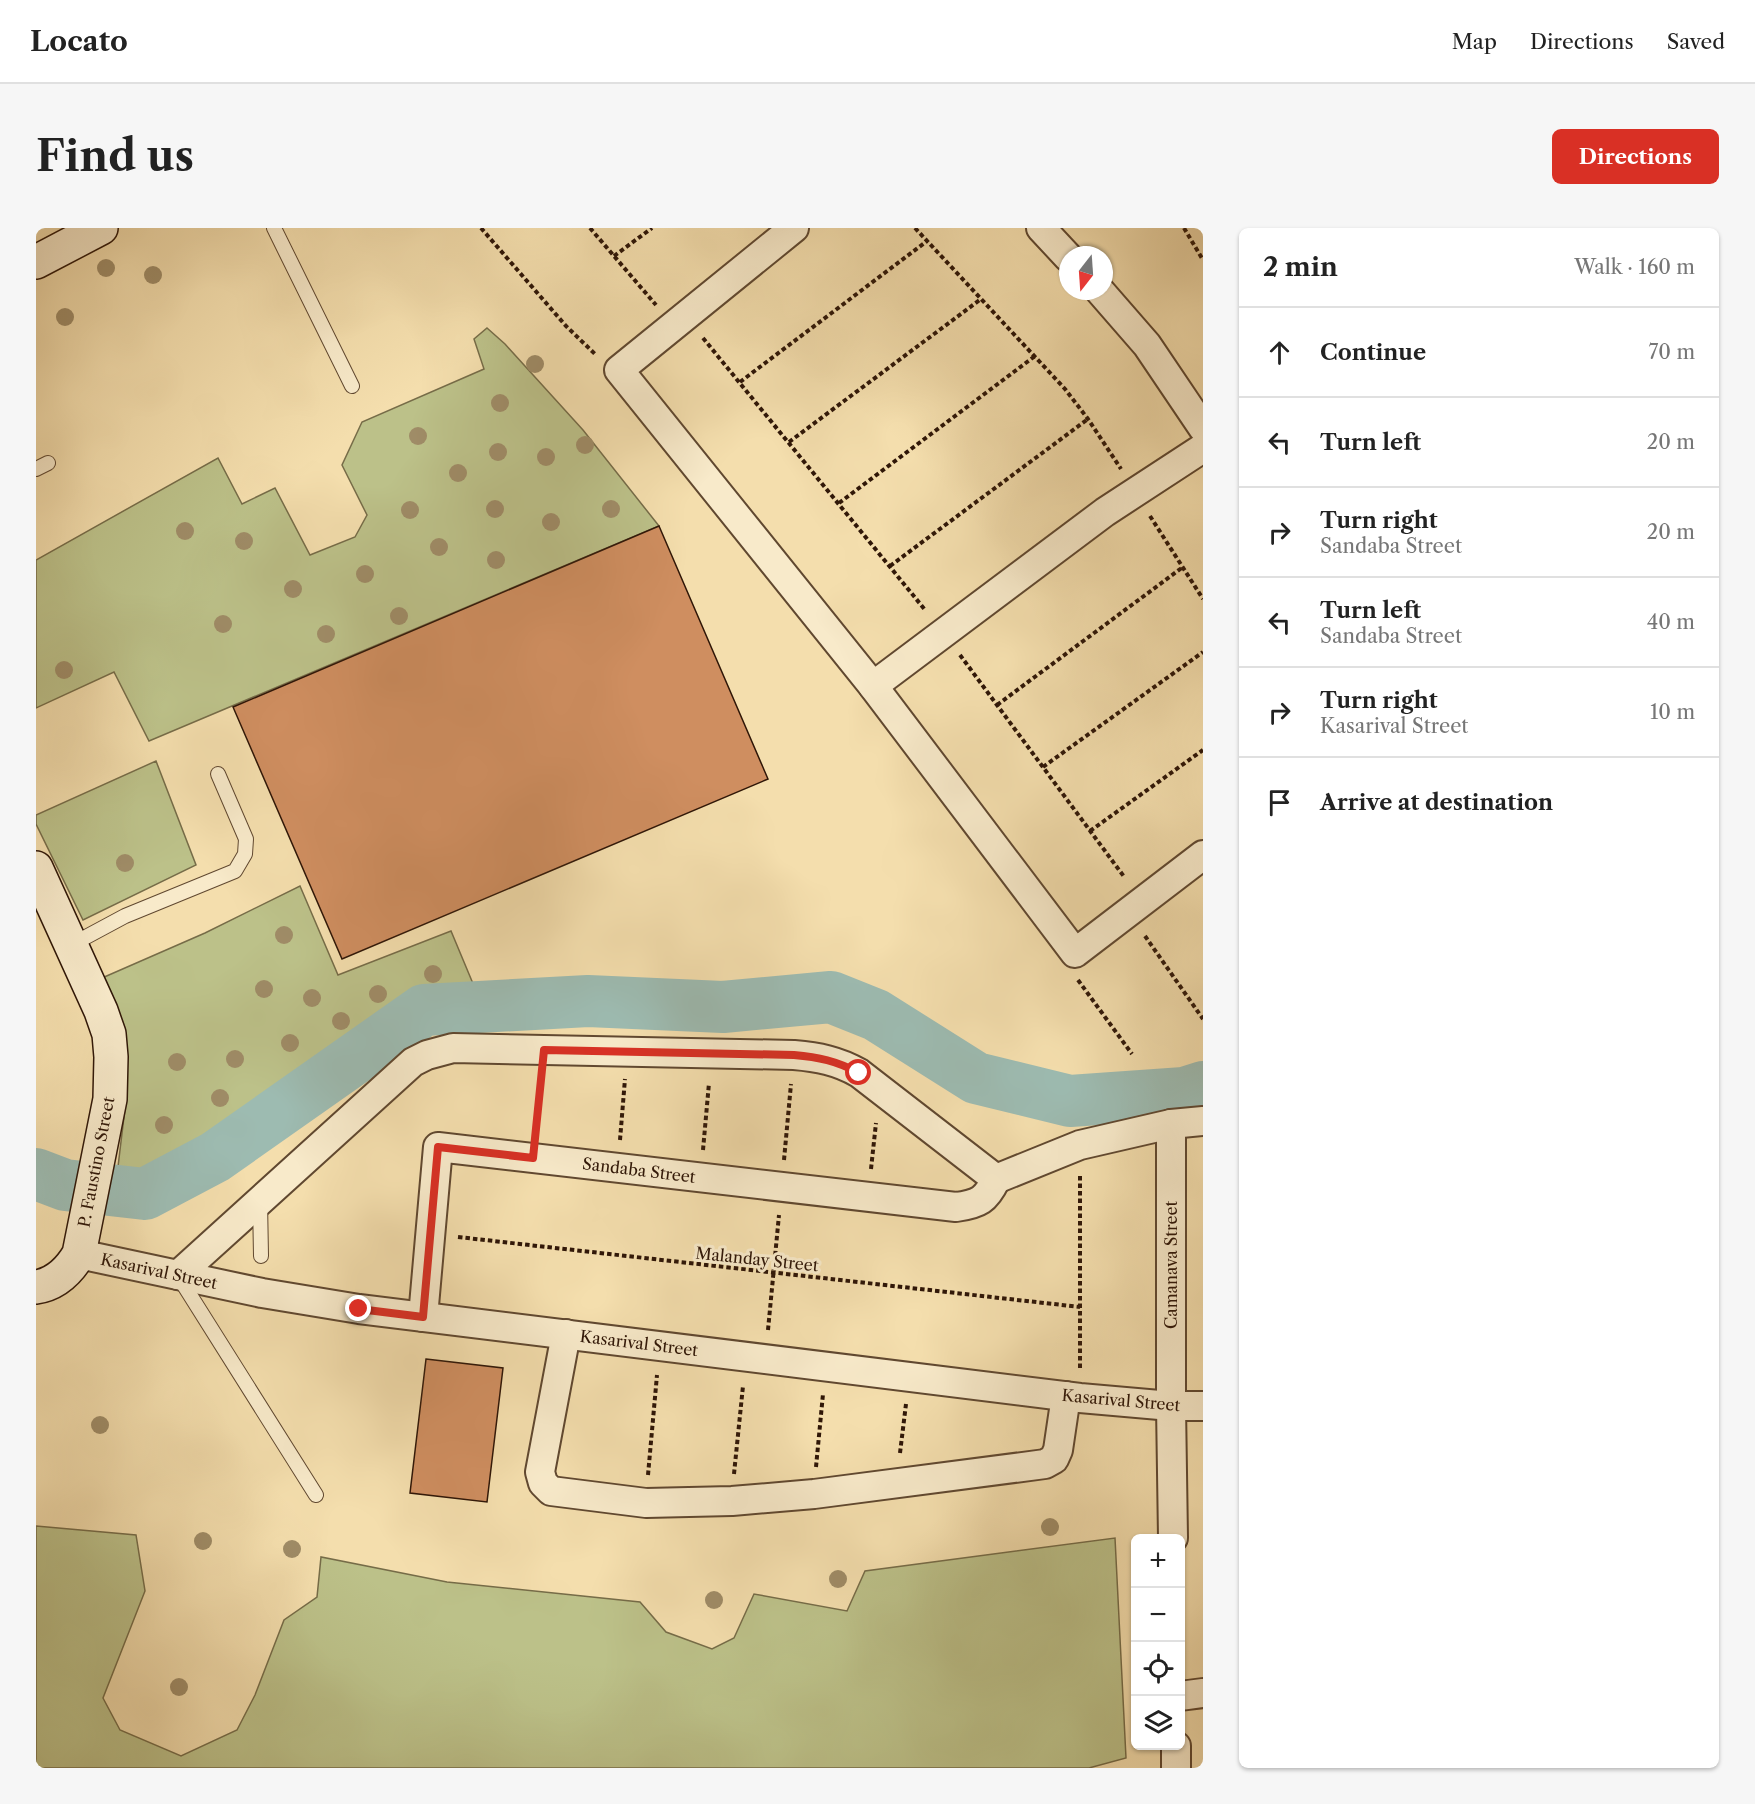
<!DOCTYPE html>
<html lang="en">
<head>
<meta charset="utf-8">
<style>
	:root { --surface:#fff; --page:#f6f6f6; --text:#222; --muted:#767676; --line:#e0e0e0; --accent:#d93025 }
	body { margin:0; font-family:"Libre Caslon Text",serif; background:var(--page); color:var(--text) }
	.controls { position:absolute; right:18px; bottom:18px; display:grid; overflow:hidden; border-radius:9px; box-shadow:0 2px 4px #0004 }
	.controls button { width:54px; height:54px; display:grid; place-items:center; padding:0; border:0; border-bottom:2px solid var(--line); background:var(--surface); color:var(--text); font:30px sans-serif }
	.compass { position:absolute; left:1023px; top:18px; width:54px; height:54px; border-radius:50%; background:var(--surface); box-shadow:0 2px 4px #0004; rotate:197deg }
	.stop { position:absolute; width:18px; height:18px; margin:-14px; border:4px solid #d93025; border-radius:50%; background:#fff }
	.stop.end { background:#d93025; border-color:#fff; box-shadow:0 2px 6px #0008 }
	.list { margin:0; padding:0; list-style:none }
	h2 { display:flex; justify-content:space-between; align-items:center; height:78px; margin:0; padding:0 24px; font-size:26px }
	h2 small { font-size:20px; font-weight:400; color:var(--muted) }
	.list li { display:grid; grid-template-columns:39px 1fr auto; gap:18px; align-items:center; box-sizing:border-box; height:90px; padding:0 24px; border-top:2px solid var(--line) }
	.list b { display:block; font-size:22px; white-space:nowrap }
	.list p { margin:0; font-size:20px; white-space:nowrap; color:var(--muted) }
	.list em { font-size:20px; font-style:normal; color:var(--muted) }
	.icon { flex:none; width:33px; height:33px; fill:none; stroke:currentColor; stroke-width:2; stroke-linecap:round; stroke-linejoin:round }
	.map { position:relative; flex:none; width:1167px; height:1540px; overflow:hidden; border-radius:9px }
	header { display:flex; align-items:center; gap:36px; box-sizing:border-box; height:84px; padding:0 30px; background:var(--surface); border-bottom:2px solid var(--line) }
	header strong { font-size:28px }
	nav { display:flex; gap:33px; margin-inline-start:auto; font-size:21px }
	.intro { display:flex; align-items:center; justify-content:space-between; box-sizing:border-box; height:144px; padding:0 36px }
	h1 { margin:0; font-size:42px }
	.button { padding:15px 27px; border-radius:9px; background:var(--accent); color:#fff; font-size:21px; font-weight:700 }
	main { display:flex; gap:36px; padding:0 36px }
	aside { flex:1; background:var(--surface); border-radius:9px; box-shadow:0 2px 4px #0004 }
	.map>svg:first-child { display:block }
	.green { fill:#bcc189; stroke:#766c48; stroke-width:1.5 }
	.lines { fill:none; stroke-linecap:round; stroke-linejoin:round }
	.river { stroke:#9dbbb1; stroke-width:52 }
	.building { fill:#cf8e60; stroke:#2f1607; stroke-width:1.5 }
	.service-casing { stroke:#604830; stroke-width:16 }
	.minor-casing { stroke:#604830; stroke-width:32 }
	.secondary-casing { stroke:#2f1607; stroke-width:36 }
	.path { stroke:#2f1607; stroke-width:4; stroke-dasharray:4.5 3; stroke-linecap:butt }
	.service { stroke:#f8eaca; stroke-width:14 }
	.minor { stroke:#f8eaca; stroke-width:28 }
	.secondary { stroke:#f8eaca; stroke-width:33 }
	.tree { fill:#9f8c67 }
	.route { stroke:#d93025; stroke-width:8 }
	.labels { text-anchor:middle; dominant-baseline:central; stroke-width:6; stroke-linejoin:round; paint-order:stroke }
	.street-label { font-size:16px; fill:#2f1607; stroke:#f8eaca }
</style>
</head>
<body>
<header>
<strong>Locato</strong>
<nav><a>Map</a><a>Directions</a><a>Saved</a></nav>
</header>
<div class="intro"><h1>Find us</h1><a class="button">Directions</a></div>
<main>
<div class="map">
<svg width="1167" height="1540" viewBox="0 0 1167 1540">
	<rect width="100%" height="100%" fill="#f4dead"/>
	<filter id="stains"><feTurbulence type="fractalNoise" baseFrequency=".00333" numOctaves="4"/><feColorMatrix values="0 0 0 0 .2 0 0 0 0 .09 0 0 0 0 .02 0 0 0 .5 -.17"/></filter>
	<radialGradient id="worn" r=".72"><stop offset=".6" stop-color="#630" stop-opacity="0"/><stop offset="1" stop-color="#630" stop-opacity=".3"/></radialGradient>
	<g class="green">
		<polygon points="451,100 469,116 547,202 623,298 113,513 78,444 0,480 0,332 182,230 206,276 239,260 274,327 319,309 331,287 306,237 326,194 448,141 438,111"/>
		<polygon points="120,533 160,637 47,692 0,596 0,587"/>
		<polygon points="264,658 302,747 415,703 443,770 383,772 175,918 107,951 81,947 90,872 66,750 169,705"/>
		<polygon points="0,1298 100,1307 109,1363 67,1470 84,1502 145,1528 201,1502 219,1467 248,1392 281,1369 285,1329 411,1354 604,1374 630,1404 676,1421 698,1410 718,1366 811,1383 829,1343 1079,1310 1090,1530 1053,1540 0,1540"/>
	</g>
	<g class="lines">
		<polyline class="river" points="0,946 29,957 109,966 179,929 388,782 552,773 687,779 795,769 840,787 940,850 1034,873 1148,865 1167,859"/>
	</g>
	<g class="building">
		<polygon points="623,298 732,551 306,731 197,479"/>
		<polygon points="390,1131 467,1140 451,1274 374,1265"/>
	</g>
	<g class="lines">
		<g class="service-casing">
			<g id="service">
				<polyline points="238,0 316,158"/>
				<polyline points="0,241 12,235"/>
				<polyline points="35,717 89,688 199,643 209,626 210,611 182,546"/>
				<polyline points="224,973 225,1028"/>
				<polyline points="144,1051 280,1267"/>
			</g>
		</g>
		<g class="minor-casing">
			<g id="minor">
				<polyline points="758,0 583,142 837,458 1039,725 1167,627"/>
				<polyline points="1005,0 1032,29"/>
				<polyline points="1064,63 1111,117 1167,200"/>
				<polyline points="837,458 1069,284 1167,220"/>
				<polyline points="1135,896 1135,1178 1137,1310"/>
				<polyline points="960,951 1044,917 1135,896 1167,893"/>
				<polyline points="43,1026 226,1065 323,1081 1044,1170 1135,1178 1167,1178"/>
				<path d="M142,1047L377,834L391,827L417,820L758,827C782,829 802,833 823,845L960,951"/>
				<path d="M387,1089L402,919L920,979C943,976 950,972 960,951"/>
				<polyline points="530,1106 504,1244 507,1255 515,1263 610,1275 696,1273 778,1266 1009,1236 1018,1231 1022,1222 1030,1168"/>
				<polyline points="1144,1468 1167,1465"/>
				<polyline points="1140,1518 1140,1540"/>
			</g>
		</g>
		<g class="secondary-casing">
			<g id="secondary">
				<polyline points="0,34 65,0"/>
				<path d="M0,640L65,783L73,806L75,829L74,871L43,1026C33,1043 20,1056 0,1059"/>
			</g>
		</g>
		<g class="path">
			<polyline points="445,0 530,98 560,127"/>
			<polyline points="554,0 620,77"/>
			<polyline points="879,0 1029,161 1052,191 1085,241"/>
			<polyline points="1148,0 1167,32"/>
			<polyline points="578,28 616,0"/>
			<polyline points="667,110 890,383"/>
			<polyline points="704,154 891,13"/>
			<polyline points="753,214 945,71"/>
			<polyline points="803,275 999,128"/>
			<polyline points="1114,288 1167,371"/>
			<polyline points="854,338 1052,191"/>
			<polyline points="924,427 1089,650"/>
			<polyline points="961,477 1147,339"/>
			<polyline points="1007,539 1167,424"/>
			<polyline points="1054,603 1167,522"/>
			<polyline points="1109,708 1167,791"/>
			<polyline points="1042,752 1096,826"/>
			<polyline points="500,902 505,850"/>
			<polyline points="584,912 589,851"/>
			<polyline points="667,922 673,855"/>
			<polyline points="748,932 755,856"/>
			<polyline points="835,941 840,895"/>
			<polyline points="1044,948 1044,1141"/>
			<polyline points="422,1009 1044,1079"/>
			<polyline points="732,1102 743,987"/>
			<polyline points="864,1225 870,1176"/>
			<polyline points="780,1239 787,1166"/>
			<polyline points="698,1246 707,1158"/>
			<polyline points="612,1247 621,1147"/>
		</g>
		<use href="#service" class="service"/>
		<use href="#minor" class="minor"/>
		<use href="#secondary" class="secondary"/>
	</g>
	<g class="tree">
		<circle cx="70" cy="40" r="9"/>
		<circle cx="117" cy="47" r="9"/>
		<circle cx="29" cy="89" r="9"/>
		<circle cx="499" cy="136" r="9"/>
		<circle cx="464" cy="175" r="9"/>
		<circle cx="382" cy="208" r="9"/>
		<circle cx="549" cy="217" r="9"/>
		<circle cx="462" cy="224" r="9"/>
		<circle cx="510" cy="229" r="9"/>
		<circle cx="422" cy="245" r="9"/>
		<circle cx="459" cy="281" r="9"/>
		<circle cx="575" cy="281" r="9"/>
		<circle cx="374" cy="282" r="9"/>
		<circle cx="515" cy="294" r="9"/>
		<circle cx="149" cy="303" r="9"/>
		<circle cx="208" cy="313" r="9"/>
		<circle cx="403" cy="319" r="9"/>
		<circle cx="460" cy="332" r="9"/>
		<circle cx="329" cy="346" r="9"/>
		<circle cx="257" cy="361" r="9"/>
		<circle cx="363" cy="388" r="9"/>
		<circle cx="187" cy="396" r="9"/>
		<circle cx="290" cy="406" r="9"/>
		<circle cx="28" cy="442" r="9"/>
		<circle cx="89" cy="635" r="9"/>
		<circle cx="248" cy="707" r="9"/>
		<circle cx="397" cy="746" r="9"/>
		<circle cx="228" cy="761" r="9"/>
		<circle cx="342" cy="766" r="9"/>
		<circle cx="276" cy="770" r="9"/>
		<circle cx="305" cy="793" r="9"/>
		<circle cx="254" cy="815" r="9"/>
		<circle cx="199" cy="831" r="9"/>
		<circle cx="141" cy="834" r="9"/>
		<circle cx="184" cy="870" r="9"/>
		<circle cx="128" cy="897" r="9"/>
		<circle cx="64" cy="1197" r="9"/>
		<circle cx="1014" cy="1299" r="9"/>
		<circle cx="167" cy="1313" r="9"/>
		<circle cx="256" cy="1321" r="9"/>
		<circle cx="802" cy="1351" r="9"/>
		<circle cx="678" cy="1372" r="9"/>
		<circle cx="143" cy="1459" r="9"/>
	</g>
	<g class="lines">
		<path class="route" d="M323,1081L387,1089L402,919L497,930L508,822L758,827C782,829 801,833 823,845"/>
	</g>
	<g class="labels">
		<g class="street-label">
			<text transform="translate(60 934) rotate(-79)">P. Faustino Street</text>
			<text transform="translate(603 942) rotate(7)">Sandaba Street</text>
			<text transform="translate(721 1031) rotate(6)">Malanday Street</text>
			<text transform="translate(1135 1037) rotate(-90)">Camanava Street</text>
			<text transform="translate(123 1043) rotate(12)">Kasarival Street</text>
			<text transform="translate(603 1115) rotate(7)">Kasarival Street</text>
			<text transform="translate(1085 1172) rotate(5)">Kasarival Street</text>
		</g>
	</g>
	<rect width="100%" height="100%" filter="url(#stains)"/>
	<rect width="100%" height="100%" fill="url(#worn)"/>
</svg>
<div class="controls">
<button>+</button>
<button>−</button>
<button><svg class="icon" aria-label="locate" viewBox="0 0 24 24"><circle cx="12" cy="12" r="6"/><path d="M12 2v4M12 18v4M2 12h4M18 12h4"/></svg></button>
<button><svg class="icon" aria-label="layers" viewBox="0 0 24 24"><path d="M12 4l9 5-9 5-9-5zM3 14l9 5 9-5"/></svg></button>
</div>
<svg class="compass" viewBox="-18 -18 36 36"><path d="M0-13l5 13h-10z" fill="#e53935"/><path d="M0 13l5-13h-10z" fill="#767676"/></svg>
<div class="stop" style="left:823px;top:845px"></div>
<div class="stop end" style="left:323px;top:1081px"></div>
</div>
<aside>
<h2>2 min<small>Walk · 160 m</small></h2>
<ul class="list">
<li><svg class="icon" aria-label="ahead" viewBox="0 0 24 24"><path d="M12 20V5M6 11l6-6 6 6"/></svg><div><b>Continue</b></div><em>70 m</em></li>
<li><svg class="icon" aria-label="left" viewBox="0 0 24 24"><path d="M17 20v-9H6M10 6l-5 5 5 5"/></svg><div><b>Turn left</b></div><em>20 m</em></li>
<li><svg class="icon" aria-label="right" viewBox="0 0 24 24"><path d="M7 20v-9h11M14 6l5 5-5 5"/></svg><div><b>Turn right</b><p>Sandaba Street</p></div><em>20 m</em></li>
<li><svg class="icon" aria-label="left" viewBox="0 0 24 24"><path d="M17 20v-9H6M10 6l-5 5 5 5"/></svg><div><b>Turn left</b><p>Sandaba Street</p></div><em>40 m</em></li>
<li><svg class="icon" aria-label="right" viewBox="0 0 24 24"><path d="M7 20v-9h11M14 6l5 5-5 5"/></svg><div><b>Turn right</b><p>Kasarival Street</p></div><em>10 m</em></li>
<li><svg class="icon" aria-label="arrive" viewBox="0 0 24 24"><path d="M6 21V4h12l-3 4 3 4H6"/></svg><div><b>Arrive at destination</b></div></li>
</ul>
</aside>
</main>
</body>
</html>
